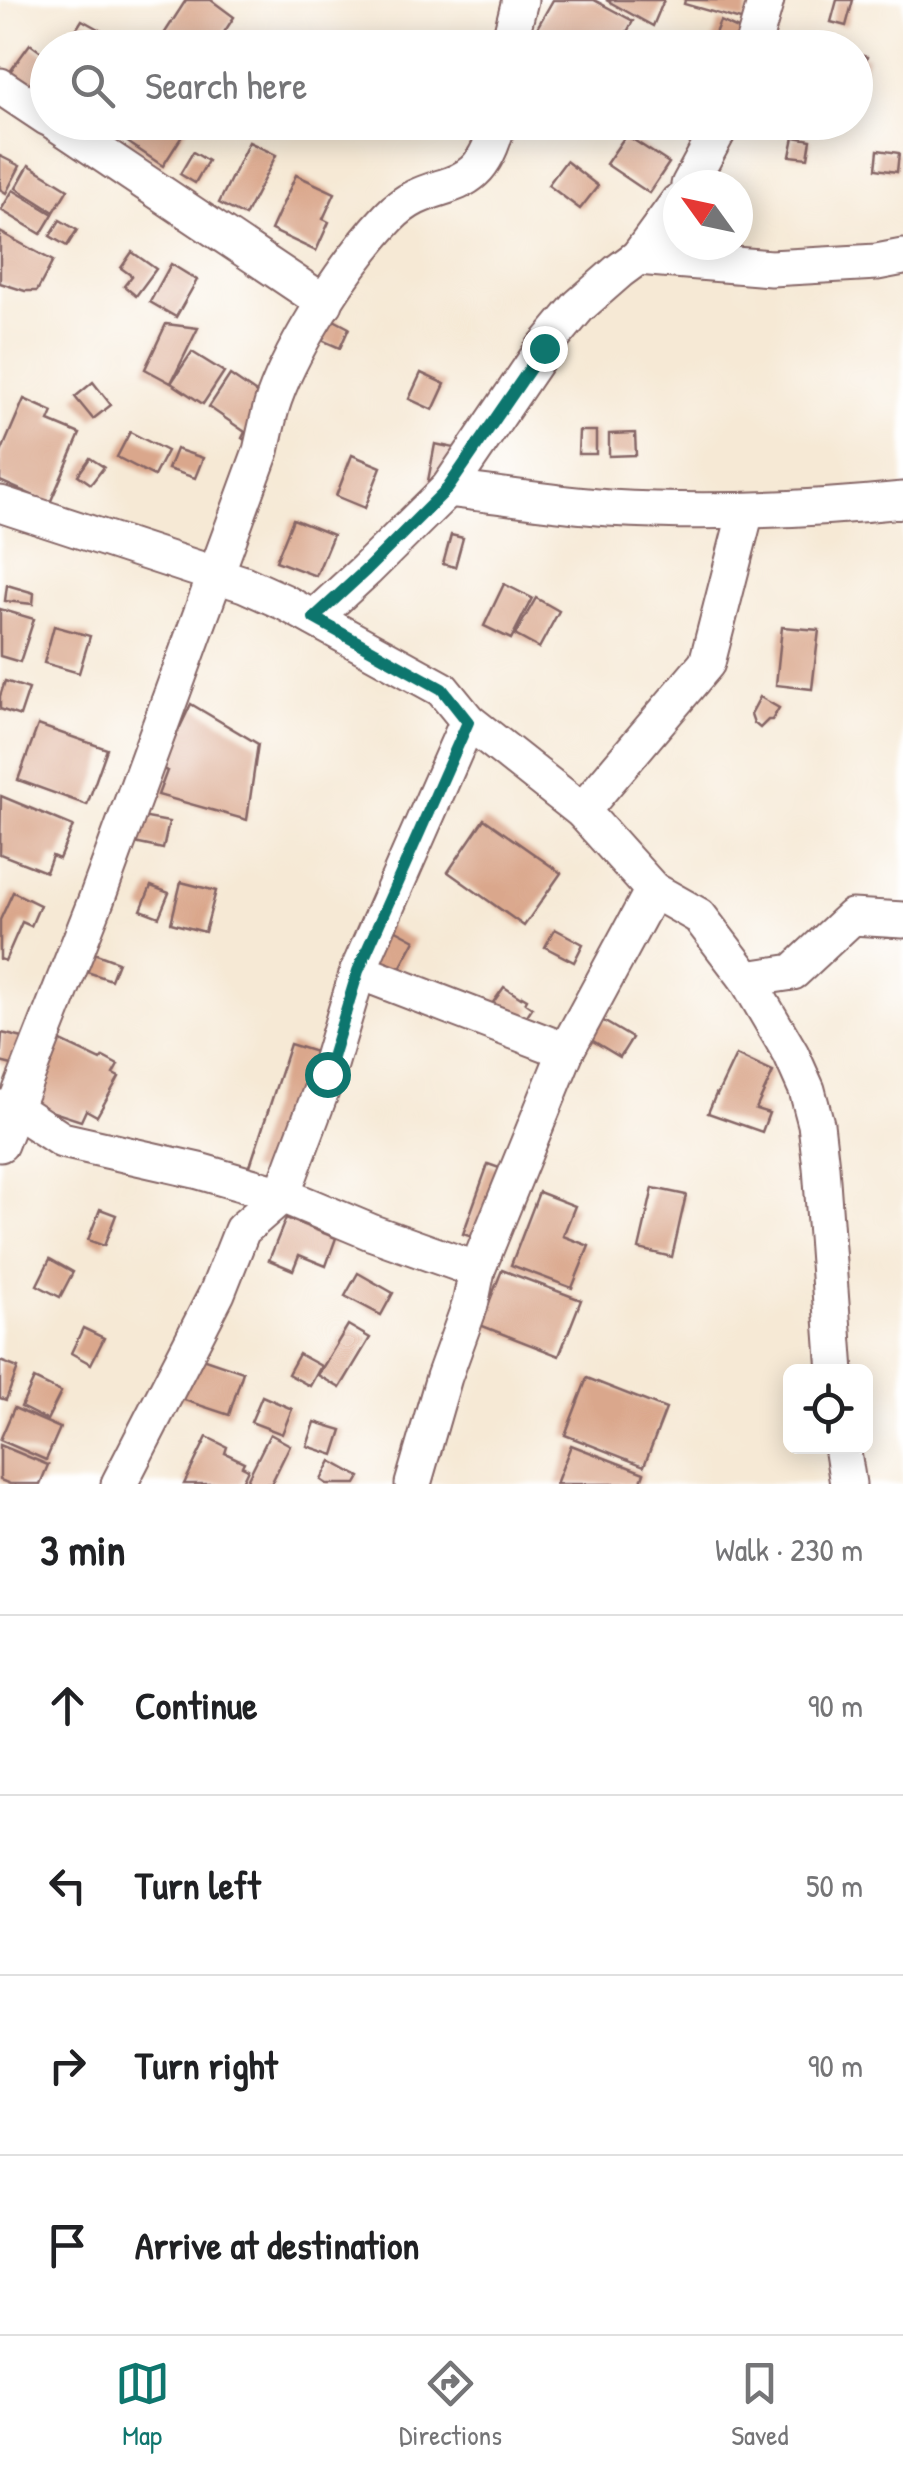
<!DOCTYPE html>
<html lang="en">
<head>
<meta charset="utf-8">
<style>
	:root { --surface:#fff; --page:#f6f6f6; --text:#202124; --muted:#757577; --line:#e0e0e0; --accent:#0f766e }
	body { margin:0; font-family:"Patrick Hand",sans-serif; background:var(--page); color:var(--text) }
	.controls { position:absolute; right:30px; bottom:30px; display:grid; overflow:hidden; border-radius:15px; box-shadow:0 5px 25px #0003 }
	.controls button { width:90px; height:90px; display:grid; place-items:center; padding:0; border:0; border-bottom:2px solid var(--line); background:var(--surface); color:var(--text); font:50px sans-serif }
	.compass { position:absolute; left:663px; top:170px; width:90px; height:90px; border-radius:50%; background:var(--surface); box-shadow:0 5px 25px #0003; rotate:303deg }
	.stop { position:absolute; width:30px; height:30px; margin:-22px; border:8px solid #0f766e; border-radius:50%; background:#fff }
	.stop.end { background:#0f766e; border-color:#fff; box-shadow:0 2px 10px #0008 }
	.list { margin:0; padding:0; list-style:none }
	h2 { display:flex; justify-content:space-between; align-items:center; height:130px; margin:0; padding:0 40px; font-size:42px }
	h2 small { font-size:32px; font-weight:400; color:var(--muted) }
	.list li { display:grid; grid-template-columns:65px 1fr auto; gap:30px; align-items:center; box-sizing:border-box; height:180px; padding:0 40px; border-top:2px solid var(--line) }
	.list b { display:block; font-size:38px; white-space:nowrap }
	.list em { font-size:32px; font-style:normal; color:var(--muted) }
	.icon { flex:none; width:55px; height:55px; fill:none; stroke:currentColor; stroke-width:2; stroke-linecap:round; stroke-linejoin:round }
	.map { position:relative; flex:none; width:903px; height:1484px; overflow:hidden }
	.search { position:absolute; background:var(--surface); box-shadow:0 5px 25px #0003; left:30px; right:30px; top:30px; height:110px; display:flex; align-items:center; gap:25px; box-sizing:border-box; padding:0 35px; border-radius:55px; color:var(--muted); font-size:38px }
	.sheet { height:850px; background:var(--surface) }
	nav { display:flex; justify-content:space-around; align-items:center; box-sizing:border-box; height:140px; border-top:2px solid var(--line); background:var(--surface); font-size:28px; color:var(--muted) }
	nav a { display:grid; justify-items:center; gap:5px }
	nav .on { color:var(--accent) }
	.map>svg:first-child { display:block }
	.building { fill:#daa78c }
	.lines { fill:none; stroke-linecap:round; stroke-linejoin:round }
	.minor-casing { stroke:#866666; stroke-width:39 }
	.minor { stroke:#fff; stroke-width:35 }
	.route { stroke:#0f766e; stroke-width:12 }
</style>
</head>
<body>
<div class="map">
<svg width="903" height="1484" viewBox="0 0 903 1484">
	<rect width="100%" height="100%" fill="#fff"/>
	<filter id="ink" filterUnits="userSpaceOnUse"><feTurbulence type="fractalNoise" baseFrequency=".01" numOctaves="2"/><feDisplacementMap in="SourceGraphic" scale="20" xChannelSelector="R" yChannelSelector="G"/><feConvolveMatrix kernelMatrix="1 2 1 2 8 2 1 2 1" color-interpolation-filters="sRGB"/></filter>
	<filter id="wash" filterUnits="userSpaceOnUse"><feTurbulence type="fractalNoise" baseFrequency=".0048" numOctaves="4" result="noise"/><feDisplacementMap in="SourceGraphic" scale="40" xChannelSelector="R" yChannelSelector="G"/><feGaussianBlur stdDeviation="2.25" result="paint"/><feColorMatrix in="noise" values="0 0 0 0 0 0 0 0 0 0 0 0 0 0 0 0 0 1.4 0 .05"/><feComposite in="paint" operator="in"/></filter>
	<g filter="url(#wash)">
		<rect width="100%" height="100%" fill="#f6e9d5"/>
		<g id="blocks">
			<g class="building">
				<polygon points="186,0 211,0 234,17 214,48 155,48"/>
				<polygon points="553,0 594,0 633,21 618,48 571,48 537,28"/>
				<polygon points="606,0 664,0 653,26"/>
				<polygon points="685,0 750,0 744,21 684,4"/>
				<polygon points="837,0 853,0 846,26 831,22"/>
				<polygon points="82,20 107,34 99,48 92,48 72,36"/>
				<polygon points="720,21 745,32 739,48 709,48"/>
				<polygon points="30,44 48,57 48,100 9,73"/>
				<polygon points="856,54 867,57 857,99 856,99"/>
				<polygon points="138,122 191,122 163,166 126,141"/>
				<polygon points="626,135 669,163 649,193 606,164"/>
				<polygon points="794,137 811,140 808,158 790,156"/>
				<polygon points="249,142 276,155 245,216 219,203"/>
				<polygon points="878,150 899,153 897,172 876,169"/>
				<polygon points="193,152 208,161 195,183 180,174"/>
				<polygon points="0,156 20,166 6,193 0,189"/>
				<polygon points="566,161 598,186 580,209 548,185"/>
				<polygon points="29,165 68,189 54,212 16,188"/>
				<polygon points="296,175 335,193 323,219 329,222 316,251 271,230"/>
				<polygon points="13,190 53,214 41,234 1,210"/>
				<polygon points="60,220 77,230 67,246 50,236"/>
				<polygon points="0,232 53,261 37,291 25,291 0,283"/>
				<polygon points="132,252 156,269 136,296 124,286 132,276 121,268"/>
				<polygon points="171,264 197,280 176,317 150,302"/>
				<polygon points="330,318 349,328 340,348 319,339"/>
				<polygon points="166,324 198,328 171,383 145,369"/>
				<polygon points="192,352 224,372 203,404 171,383"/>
				<polygon points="421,373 445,384 433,410 409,399"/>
				<polygon points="230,375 268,401 249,443 242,438 245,432 209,407"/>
				<polygon points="93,382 111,405 93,419 75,397"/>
				<polygon points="24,399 53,412 49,421 80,434 50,503 0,481 0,455"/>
				<polygon points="579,431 596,431 596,454 578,454"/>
				<polygon points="130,432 167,451 154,476 117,457"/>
				<polygon points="635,433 636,455 609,456 609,434"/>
				<polygon points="435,444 454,448 447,485 428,481"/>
				<polygon points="176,449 203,458 195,478 168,469"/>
				<polygon points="352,455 381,467 365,508 336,496"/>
				<polygon points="90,458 104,467 91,484 78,475"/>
				<polygon points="293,519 333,535 316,576 276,561"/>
				<polygon points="451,535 463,538 455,567 443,564"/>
				<polygon points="504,584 532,598 511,639 484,626"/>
				<polygon points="7,585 34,593 33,604 5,601"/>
				<polygon points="536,598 559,611 539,648 515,635"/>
				<polygon points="0,609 34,619 20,662 0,656"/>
				<polygon points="54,626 90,636 79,673 44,663"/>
				<polygon points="782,627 819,630 812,689 776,685"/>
				<polygon points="5,681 29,689 20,716 0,709 0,696"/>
				<polygon points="760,697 779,708 772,720 768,720 760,728 754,723 751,714"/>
				<polygon points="191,704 258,744 247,820 158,795 167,771 156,766 171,746"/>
				<polygon points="38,725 107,749 87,805 18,780"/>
				<polygon points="1,796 73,826 59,859 52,856 46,872 0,854"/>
				<polygon points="136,816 169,822 163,849 130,842"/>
				<polygon points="484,819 561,873 524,926 448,872"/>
				<polygon points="181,882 216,891 205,932 171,923"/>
				<polygon points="151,886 169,893 159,917 141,910"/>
				<polygon points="13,892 40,905 31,926 22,922 5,961 0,959 0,920"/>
				<polygon points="385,924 415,940 392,983 362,967"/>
				<polygon points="555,929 583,944 574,962 545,947"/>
				<polygon points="91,952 118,962 111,980 84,971"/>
				<polygon points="504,987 521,998 522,996 527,999 525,1003 532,1008 520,1026 490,1007"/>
				<polygon points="600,1019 632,1038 620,1057 588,1038"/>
				<polygon points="2,1033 27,1039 20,1067 0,1062"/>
				<polygon points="44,1033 101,1060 103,1057 118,1065 113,1074 119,1077 97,1116 86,1110 81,1121 29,1104"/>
				<polygon points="290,1044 316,1052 275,1178 249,1169"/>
				<polygon points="736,1055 773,1072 756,1109 769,1113 762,1132 708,1113 716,1094 717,1095"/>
				<polygon points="488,1164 505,1170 481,1240 463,1234"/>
				<polygon points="653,1188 686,1195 672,1257 639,1249"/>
				<polygon points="539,1192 575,1206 563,1236 589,1246 572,1288 511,1265"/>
				<polygon points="100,1209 116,1215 104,1246 88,1240"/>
				<polygon points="286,1218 336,1238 326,1266 299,1255 293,1270 269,1260"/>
				<polygon points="50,1259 73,1272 60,1297 37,1285"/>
				<polygon points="502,1270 581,1300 559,1356 480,1325"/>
				<polygon points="358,1273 393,1293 381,1315 345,1296"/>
				<polygon points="348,1325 370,1338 340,1388 318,1375"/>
				<polygon points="83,1328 104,1338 91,1364 71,1353"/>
				<polygon points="299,1354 321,1366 310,1386 288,1374"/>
				<polygon points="193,1355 243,1372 229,1415 178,1398"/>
				<polygon points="0,1361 18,1368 6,1400 0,1398"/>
				<polygon points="587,1378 666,1409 644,1466 565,1435"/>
				<polygon points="34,1379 61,1392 47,1420 21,1407"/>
				<polygon points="262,1396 292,1409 282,1434 251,1422"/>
				<polygon points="14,1408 60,1428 46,1460 0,1440"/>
				<polygon points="315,1422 342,1430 334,1455 307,1446"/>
				<polygon points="270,1434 290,1445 271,1484 245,1484"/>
				<polygon points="207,1437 227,1447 225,1453 244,1462 242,1466 248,1469 241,1484 184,1484"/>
				<polygon points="0,1445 48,1465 40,1484 10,1484 0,1480"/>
				<polygon points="571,1445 644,1473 640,1484 556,1484"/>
				<polygon points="331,1461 360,1477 356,1484 327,1484 321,1480"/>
			</g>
		</g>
	</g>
	<g filter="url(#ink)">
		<use href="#blocks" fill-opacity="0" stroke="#866666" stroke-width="2.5"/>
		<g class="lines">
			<g class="minor-casing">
				<g id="minor">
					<polyline points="508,48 520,0"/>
					<polyline points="752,48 766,0"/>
					<polyline points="0,86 48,118"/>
					<polyline points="55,122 325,303"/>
					<polyline points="689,185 723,122"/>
					<polyline points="638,257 771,268 877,262 903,257"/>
					<path d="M448,489C501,495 555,504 609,508C707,514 805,510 903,500"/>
					<polyline points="0,504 244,584 284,602 442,689 468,721 582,811 653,890 699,916 747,979 791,1054 807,1090 816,1124 821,1167 836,1372"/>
					<polyline points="314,618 366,570 448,489 544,348 579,306 619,271 638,257 678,202"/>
					<polyline points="582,811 707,663 746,511"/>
					<polyline points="358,971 566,1051"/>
					<polyline points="747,979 793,972 852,917 903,920"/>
					<polyline points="0,1108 15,1109 62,1140 199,1171 282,1195 373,1233 477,1270"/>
					<path d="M0,1144L97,898L261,451C265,434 268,416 274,399C294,343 348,260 389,217C434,170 478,207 498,122"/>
					<polyline points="842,1446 848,1484"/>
					<polyline points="119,1484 217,1293 242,1230 282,1195 327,1075 358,971 468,721"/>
					<polyline points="413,1484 444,1377 470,1305 477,1270 566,1051 653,890"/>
				</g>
			</g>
			<use href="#minor" class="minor"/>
		</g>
	</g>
	<g class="lines" filter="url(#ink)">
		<polyline class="route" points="327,1074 358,971 468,722 442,689 314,618 366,570 448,488 544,348"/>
	</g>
</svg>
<div class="controls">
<button><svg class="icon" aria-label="locate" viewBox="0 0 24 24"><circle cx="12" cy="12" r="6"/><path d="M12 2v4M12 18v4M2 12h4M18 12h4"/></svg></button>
</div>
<svg class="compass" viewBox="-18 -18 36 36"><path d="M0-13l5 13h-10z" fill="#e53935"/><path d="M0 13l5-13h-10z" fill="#757577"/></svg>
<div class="stop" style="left:327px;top:1074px"></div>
<div class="stop end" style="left:544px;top:348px"></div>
<div class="search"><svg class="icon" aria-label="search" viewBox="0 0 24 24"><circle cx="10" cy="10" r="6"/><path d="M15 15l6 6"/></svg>Search here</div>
</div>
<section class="sheet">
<h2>3 min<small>Walk · 230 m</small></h2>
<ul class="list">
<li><svg class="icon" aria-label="ahead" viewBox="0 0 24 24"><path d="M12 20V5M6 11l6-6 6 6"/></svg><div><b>Continue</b></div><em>90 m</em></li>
<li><svg class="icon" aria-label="left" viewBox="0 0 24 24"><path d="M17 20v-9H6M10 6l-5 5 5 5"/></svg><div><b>Turn left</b></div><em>50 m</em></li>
<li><svg class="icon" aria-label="right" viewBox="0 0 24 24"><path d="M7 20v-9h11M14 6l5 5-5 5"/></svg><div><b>Turn right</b></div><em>90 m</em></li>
<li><svg class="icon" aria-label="arrive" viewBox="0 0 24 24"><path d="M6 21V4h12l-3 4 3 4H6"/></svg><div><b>Arrive at destination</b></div></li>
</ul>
</section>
<nav>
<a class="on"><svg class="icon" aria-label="map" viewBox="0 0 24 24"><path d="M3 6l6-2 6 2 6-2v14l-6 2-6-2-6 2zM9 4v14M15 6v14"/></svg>Map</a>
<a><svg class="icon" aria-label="directions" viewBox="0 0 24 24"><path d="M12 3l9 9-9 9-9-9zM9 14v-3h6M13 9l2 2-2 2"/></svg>Directions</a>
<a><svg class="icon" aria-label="saved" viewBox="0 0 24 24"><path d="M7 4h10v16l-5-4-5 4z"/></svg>Saved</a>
</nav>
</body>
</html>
